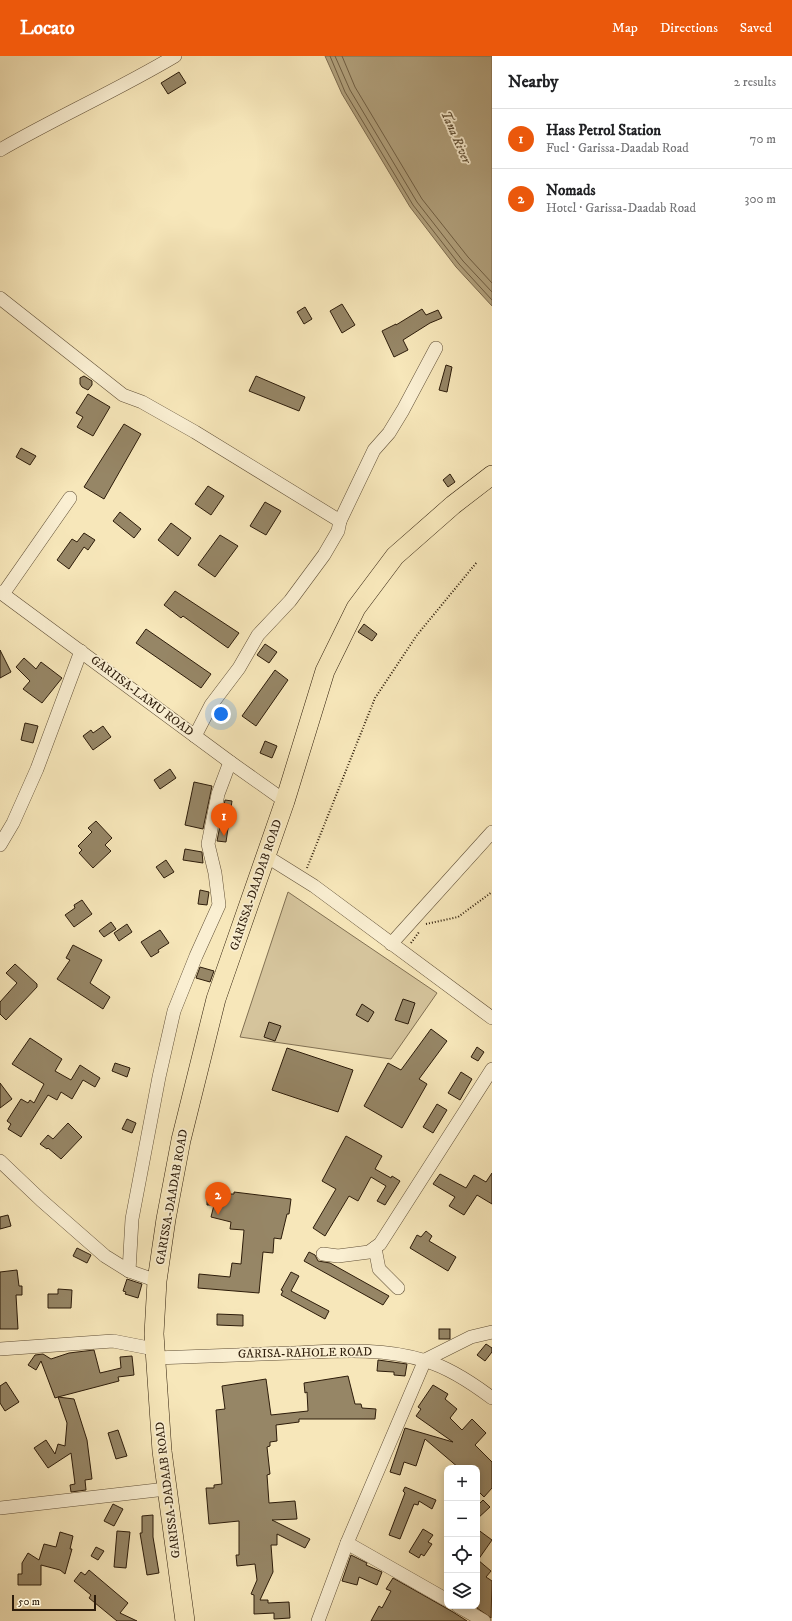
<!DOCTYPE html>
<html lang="en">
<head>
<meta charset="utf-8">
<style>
	:root { --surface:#fff; --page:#f6f6f6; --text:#202124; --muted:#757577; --line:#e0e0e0; --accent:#ea580c }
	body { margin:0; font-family:"IM FELL DW Pica",serif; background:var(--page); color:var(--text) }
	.controls { position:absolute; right:12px; bottom:12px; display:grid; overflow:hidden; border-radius:8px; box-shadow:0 2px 10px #0003 }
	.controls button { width:36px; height:36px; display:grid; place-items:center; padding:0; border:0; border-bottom:1px solid var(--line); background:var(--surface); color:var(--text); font:20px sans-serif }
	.scale { position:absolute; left:12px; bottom:10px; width:84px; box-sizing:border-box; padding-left:4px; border:2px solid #2d1c0a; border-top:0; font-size:11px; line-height:14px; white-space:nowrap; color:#2d1c0a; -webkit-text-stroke:3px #faefd2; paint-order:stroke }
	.you { position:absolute; left:221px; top:658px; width:14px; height:14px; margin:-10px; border:3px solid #fff; border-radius:50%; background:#1a73e8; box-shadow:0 0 0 6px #1a73e833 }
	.badge { display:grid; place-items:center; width:26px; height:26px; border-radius:50%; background:var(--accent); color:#fff; font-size:13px; font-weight:700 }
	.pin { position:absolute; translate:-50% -33px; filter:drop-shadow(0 1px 2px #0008) }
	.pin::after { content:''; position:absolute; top:21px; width:14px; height:12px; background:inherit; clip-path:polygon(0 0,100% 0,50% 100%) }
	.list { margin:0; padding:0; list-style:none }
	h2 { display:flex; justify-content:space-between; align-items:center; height:52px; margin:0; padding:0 16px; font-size:17px }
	h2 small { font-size:13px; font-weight:400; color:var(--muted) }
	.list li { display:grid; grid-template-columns:26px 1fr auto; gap:12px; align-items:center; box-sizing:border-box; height:60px; padding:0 16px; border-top:1px solid var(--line) }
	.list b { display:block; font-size:15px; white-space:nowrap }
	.list p { margin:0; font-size:13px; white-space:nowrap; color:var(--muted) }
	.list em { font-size:13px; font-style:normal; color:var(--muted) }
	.icon { flex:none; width:22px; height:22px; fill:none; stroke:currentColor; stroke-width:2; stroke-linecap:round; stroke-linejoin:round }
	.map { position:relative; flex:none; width:492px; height:1565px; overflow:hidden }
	header { display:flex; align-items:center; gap:24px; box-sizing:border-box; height:56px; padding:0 20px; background:var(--accent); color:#fff }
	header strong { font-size:19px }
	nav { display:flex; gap:22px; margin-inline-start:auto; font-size:14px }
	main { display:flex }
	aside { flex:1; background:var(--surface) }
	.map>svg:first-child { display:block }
	.green { fill:#d5c49c; stroke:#817053 }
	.water { fill:#b2a27e; stroke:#7d6c50 }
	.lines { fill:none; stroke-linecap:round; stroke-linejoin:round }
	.shore { stroke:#705f44; stroke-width:1 }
	.building { fill:#968666; stroke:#2d1c0a }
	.minor-casing { stroke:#604f36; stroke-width:14 }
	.highway-casing { stroke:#2d1c0a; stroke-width:20 }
	.path { stroke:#2d1c0a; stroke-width:2; stroke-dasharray:1 2; stroke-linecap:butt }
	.minor { stroke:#faefd2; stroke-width:13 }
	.highway { stroke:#f7e7ba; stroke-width:19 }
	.labels { text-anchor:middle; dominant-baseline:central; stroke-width:3.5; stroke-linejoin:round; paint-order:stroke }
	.street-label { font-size:12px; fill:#2d1c0a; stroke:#faefd2 }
	.water-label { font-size:13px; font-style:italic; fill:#625238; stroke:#faefd2 }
</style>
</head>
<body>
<header>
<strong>Locato</strong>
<nav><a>Map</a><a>Directions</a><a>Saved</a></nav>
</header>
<main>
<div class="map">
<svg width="492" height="1565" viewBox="0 0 492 1565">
	<rect width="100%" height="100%" fill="#f7e7ba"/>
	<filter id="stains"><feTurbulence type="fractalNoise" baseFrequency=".005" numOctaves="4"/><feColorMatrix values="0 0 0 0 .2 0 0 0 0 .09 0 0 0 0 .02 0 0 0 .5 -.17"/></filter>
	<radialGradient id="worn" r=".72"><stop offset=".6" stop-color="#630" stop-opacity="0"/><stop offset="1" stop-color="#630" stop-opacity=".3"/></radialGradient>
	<polygon class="green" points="288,836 437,937 391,1003 240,981"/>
	<polygon class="water" points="325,0 492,0 492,250 456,211 410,151 342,38"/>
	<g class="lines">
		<g class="shore">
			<polyline points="330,0 345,36 413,149 459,208 492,244"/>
			<polyline points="335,0 350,34 417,146 463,205 492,236"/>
			<polyline points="342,0 355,31 422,143 468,201 492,227"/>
		</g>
	</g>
	<g class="building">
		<polygon points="179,16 186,27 168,38 161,27"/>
		<polygon points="342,248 355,269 342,277 330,255"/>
		<polygon points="305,251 312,263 304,268 297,256"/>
		<polygon points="422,253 426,259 438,254 442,262 430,267 403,284 408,294 394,301 382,275 396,268 396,269"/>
		<polygon points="446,309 452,311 447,336 439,334"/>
		<polygon points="84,320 92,325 92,329 88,334 82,331 80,328 80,322"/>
		<polygon points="256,320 305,341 299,355 249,335"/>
		<polygon points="88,338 110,351 93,380 77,371 83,361 76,357"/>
		<polygon points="124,368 141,378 104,443 84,431"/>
		<polygon points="21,392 36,400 30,409 16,401"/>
		<polygon points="450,418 455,426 448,431 443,424"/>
		<polygon points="208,430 224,440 211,459 195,448"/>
		<polygon points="265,446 281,455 266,479 250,470"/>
		<polygon points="120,456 141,473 134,482 113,465"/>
		<polygon points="171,467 191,482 178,500 158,484"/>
		<polygon points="84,477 95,484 88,494 84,491 69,513 57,504 72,483 77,486"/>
		<polygon points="220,479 238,490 215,521 198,509"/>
		<polygon points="175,535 239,577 228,592 183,560 181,562 164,549"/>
		<polygon points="364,568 377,578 372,585 358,576"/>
		<polygon points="146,573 211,618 201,632 136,587"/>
		<polygon points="265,588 277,596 269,607 257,599"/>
		<polygon points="0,594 11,616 0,622"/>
		<polygon points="24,602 36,613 41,606 62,622 42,647 23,633 30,625 16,611"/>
		<polygon points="275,614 288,624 256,670 242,660"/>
		<polygon points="25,667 38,670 33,687 21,684"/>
		<polygon points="103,670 111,681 93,694 83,680 91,674 93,677"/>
		<polygon points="265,685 277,690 272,702 260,697"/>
		<polygon points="170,713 176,722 160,733 154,724"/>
		<polygon points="194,726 212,730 203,773 185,769"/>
		<polygon points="225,744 232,745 226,786 217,785"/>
		<polygon points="96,765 112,782 105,789 111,795 93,812 79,797 82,794 78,790 92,776 88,772"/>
		<polygon points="185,793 202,796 203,807 183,804"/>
		<polygon points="166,804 174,816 164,822 156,811"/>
		<polygon points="200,834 209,836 207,849 198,848"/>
		<polygon points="82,844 92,858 74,871 65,859 75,852 74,849"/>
		<polygon points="111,866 116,873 104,881 99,875"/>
		<polygon points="127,868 132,876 119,885 114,877"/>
		<polygon points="160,874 169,887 158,894 159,896 151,901 141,886"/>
		<polygon points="73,889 102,904 90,927 110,941 103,953 57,923 70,904 66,902"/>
		<polygon points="15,908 37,928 37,931 6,964 0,958 0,946 17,927 6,917"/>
		<polygon points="200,911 214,915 210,926 196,922"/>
		<polygon points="403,943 415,947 408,968 395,964"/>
		<polygon points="362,948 374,956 368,966 356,959"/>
		<polygon points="269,966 281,970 275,985 264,981"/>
		<polygon points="431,973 447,985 419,1023 427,1028 402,1072 364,1050 388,1007 401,1014"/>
		<polygon points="30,982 62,1003 55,1015 71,1024 80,1009 100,1022 95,1031 83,1024 72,1043 61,1036 57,1044 48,1039 21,1081 8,1073 11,1068 7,1065 21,1043 28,1047 30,1044 34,1047 44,1028 12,1008"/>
		<polygon points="477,991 484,996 478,1005 471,1001"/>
		<polygon points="287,992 353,1014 338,1056 272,1034"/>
		<polygon points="115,1007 130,1012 127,1021 112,1015"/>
		<polygon points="461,1016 472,1023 460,1044 448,1037"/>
		<polygon points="0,1027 12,1043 0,1052"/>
		<polygon points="437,1048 447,1054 433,1077 423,1071"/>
		<polygon points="127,1063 136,1067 132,1077 122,1073"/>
		<polygon points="68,1067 82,1081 61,1103 48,1092 47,1093 40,1088 48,1079 53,1083"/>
		<polygon points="346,1080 382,1100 375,1113 391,1122 392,1120 400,1125 385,1149 377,1145 386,1130 371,1121 358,1145 349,1140 325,1180 313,1172 336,1133 322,1125"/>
		<polygon points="492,1117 492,1148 477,1139 464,1159 449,1150 455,1141 433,1128 440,1118 466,1132 474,1119 486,1126"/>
		<polygon points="234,1136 291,1143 289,1158 287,1158 281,1183 274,1182 273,1197 263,1196 259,1237 198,1232 199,1218 230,1221 232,1207 241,1208 244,1174 230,1173 231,1166 211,1161 214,1149 207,1149 207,1138 234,1138"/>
		<polygon points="8,1159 11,1170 0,1173 0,1161"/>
		<polygon points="426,1175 432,1180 429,1185 456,1201 448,1215 410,1192 417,1179 421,1181"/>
		<polygon points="77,1192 91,1199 87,1207 73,1200"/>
		<polygon points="309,1196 315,1199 318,1205 330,1207 389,1240 383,1249 304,1205"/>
		<polygon points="17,1214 19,1230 22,1230 22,1239 16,1239 18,1273 0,1273 0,1216"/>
		<polygon points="291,1216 299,1220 291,1235 329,1255 325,1263 281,1239 283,1235 281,1234"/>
		<polygon points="127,1223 142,1228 138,1242 125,1238 126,1236 123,1235"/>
		<polygon points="58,1233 72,1234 71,1252 48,1252 48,1238 58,1238"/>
		<polygon points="217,1258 243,1259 243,1270 217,1269"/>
		<rect x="439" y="1273" width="11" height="10"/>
		<polygon points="486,1288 492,1292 492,1296 485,1305 477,1299"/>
		<polygon points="94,1294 100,1317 121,1312 120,1301 132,1300 134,1319 118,1321 119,1325 58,1341 74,1343 87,1384 92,1423 85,1424 86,1434 71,1436 70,1429 75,1428 71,1397 48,1412 34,1392 46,1384 55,1398 58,1388 65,1390 67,1367 58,1341 55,1342 41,1305 36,1314 28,1309 35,1299 43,1298 51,1303 69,1297"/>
		<polygon points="378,1304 407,1308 405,1320 394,1319 394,1316 377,1315"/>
		<polygon points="348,1320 355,1348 361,1348 362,1352 376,1353 375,1363 299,1363 299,1366 276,1369 277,1385 270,1386 270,1390 267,1391 270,1418 267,1419 269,1447 295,1445 297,1463 272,1464 310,1483 305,1492 277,1478 277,1489 271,1489 273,1516 260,1544 268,1544 268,1547 289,1546 290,1562 274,1563 274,1557 254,1558 254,1539 251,1538 257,1524 255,1508 237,1510 236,1499 239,1499 239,1465 209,1468 206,1432 214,1432 214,1429 222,1428 216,1354 225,1353 222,1330 266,1323 271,1359 308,1355 307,1336 305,1337 304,1327"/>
		<polygon points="6,1326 19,1346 5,1355 0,1347 0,1330"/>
		<polygon points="433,1329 448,1338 445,1343 457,1353 450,1362 462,1374 472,1363 486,1377 475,1389 492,1406 492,1432 484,1441 477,1434 477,1412 459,1412 425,1383 416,1410 404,1406 400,1419 390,1416 405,1372 453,1386 416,1360 421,1353 418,1351"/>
		<polygon points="118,1374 127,1400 116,1403 108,1377"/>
		<polygon points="405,1431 436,1444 432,1453 419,1445 418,1449 414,1448 400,1483 389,1479 405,1437 403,1435"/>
		<polygon points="483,1444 490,1451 477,1463 477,1450"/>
		<polygon points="113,1448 123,1453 114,1470 104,1465"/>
		<polygon points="153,1459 153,1481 159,1517 147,1519 140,1477 142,1477 142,1460"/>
		<polygon points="423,1473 433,1479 428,1486 432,1488 424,1500 421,1498 419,1502 409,1496"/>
		<polygon points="477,1473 492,1484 478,1504 491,1515 486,1521 492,1525 491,1562 477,1552"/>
		<polygon points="117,1475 130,1476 126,1512 114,1511"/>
		<polygon points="60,1476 73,1480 70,1493 72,1493 65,1518 60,1514 41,1509 41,1529 18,1529 18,1518 22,1518 22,1507 28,1497 39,1504 44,1488 56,1491"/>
		<polygon points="96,1491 104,1495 98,1504 91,1500"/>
		<polygon points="351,1499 367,1507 366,1509 382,1516 377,1529 359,1521 357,1529 342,1525"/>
		<polygon points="89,1514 128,1547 120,1557 137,1565 117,1565 89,1542 91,1539 74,1525 81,1516 85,1519"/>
		<polygon points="393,1522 453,1556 467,1565 371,1565 379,1550 382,1552 391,1535 386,1533"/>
	</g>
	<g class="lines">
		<g class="minor-casing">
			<g id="minor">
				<path d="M0,94C57,61 118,34 175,0"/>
				<polyline points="0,242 123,339 142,346 195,376 340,465"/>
				<polyline points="0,536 230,706 285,745"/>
				<polyline points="3,538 70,442"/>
				<polyline points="195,680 211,649 239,612 258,579 290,545 324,499 338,475 340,465 374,394 389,377 403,354 436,292"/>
				<polyline points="0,789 13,767 37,713 81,595"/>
				<polyline points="266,800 314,830 492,962"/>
				<polyline points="391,888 492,776"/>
				<polyline points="0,1105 41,1144 105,1200 129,1215 157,1225"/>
				<polyline points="375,1192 379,1213 398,1232"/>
				<polyline points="323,1198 338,1200 369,1196 380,1188 492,1013"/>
				<polyline points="129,1215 132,1163 159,1021 174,955 196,900 219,849 215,817 208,788 218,738 230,706"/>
				<polyline points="0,1293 113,1285 154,1293"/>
				<path d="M155,1302C200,1300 246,1299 291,1297C336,1295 383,1291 426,1305C450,1312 472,1327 492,1342"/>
				<polyline points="0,1452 166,1433"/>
				<polyline points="347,1487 447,1544"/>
				<polyline points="458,1550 484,1565"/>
				<polyline points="318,1565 347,1487 425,1304 471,1281 492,1276"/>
			</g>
		</g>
		<g class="highway-casing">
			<polyline id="highway" points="185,1565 162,1395 154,1278 157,1225 166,1163 181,1084 216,943 285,745 325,615 356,552 395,500 453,449 492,419"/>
		</g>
		<g class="path">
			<polyline points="307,812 375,642 417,579 477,506"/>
			<polyline points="426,868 458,861 492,836"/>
			<polyline points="411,887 419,876"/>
		</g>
		<use href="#minor" class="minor"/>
		<use href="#highway" class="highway"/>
	</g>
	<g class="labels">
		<g class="street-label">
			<text transform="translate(142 640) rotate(37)">GARIISA-LAMU ROAD</text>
			<text transform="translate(256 829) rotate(-71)">GARISSA-DAADAB ROAD</text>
			<text transform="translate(172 1141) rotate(-80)">GARISSA-DAADAB ROAD</text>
			<text transform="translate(305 1297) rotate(-1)">GARISA-RAHOLE ROAD</text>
			<text transform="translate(168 1434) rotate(-97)">GARISSA-DADAAB ROAD</text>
		</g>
		<g class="water-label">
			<text transform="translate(456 81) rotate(66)">Tana River</text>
		</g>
	</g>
	<rect width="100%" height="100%" filter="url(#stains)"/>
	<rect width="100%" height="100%" fill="url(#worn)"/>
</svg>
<div class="controls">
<button>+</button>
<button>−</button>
<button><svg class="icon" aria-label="locate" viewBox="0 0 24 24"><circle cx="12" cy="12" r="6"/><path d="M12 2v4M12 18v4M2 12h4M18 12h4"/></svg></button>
<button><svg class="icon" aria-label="layers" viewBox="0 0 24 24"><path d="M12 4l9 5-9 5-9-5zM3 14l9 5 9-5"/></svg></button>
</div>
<div class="scale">50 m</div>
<div class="you"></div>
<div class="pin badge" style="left:224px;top:780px">1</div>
<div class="pin badge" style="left:218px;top:1159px">2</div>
</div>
<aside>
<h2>Nearby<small>2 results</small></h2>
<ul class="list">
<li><span class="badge">1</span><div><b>Hass Petrol Station</b><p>Fuel · Garissa-Daadab Road</p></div><em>70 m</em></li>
<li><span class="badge">2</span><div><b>Nomads</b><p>Hotel · Garissa-Daadab Road</p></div><em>300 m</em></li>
</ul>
</aside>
</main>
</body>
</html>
